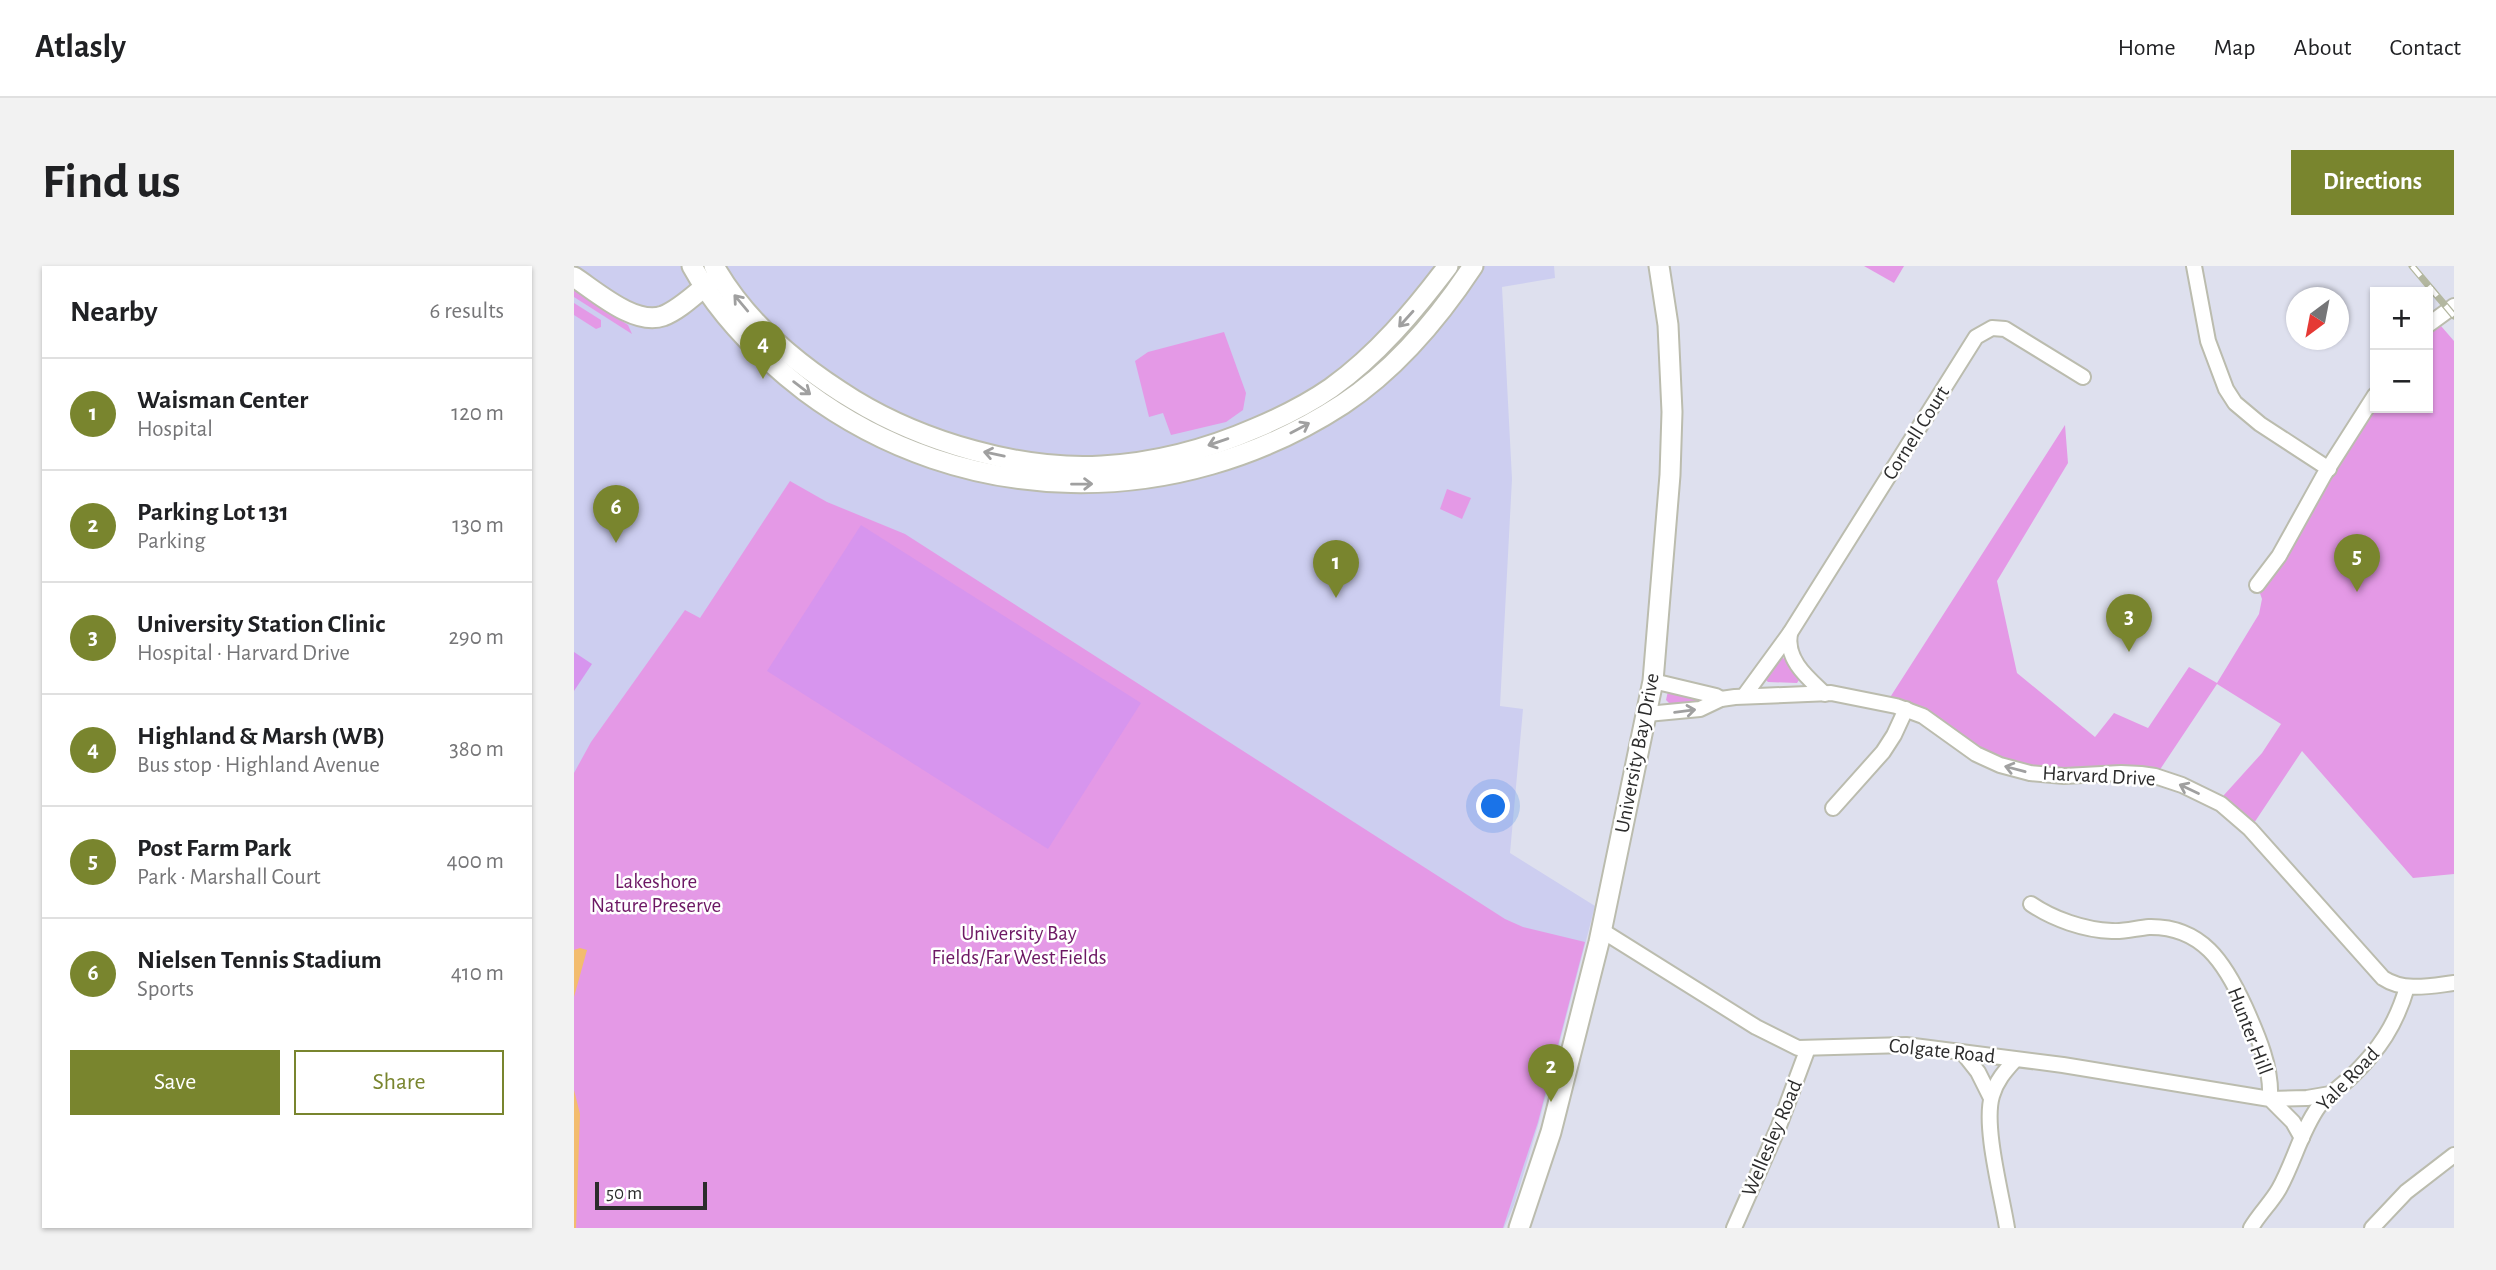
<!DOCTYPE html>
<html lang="en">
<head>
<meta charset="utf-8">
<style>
	:root { --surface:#fff; --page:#f2f2f2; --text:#202124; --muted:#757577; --line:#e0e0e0; --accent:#79852e }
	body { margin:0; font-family:"Alegreya Sans",sans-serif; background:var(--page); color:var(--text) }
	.controls { position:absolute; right:21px; top:21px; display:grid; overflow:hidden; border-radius:0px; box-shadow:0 2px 5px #0004 }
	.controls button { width:63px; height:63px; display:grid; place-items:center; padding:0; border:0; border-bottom:2px solid var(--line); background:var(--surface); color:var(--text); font:35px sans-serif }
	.compass { position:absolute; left:1712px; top:21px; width:63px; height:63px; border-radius:50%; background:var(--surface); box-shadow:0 2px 5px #0004; rotate:212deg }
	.scale { position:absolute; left:21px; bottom:18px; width:112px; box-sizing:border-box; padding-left:7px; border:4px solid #2c2c2c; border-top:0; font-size:19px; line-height:24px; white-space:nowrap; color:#2c2c2c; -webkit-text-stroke:5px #fff; paint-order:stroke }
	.you { position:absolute; left:920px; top:541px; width:24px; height:24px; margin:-18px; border:5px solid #fff; border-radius:50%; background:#1a73e8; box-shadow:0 0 0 10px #1a73e833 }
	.badge { display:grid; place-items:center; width:46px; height:46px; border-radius:50%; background:var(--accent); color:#fff; font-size:23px; font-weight:700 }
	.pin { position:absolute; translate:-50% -58px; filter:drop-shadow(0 2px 4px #0008) }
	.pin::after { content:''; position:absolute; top:37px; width:24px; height:21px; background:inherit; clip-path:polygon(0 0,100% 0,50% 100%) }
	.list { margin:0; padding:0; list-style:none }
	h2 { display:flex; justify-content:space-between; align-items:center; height:91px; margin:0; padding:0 28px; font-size:30px }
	h2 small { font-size:23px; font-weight:400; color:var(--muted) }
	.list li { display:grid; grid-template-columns:46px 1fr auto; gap:21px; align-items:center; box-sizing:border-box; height:112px; padding:0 28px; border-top:2px solid var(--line) }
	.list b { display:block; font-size:26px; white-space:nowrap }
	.list p { margin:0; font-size:23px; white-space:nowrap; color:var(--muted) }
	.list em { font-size:23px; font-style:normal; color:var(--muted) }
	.actions { display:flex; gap:14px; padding:21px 28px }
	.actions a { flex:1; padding:16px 0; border:2px solid var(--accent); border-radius:0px; text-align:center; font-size:24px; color:var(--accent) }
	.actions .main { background:var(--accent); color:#fff }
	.map { position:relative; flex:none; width:1880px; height:962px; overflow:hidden; border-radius:0px }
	header { display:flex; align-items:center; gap:42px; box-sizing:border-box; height:98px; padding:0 35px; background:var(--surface); border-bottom:2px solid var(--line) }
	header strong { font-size:33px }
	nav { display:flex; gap:38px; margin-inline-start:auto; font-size:24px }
	.intro { display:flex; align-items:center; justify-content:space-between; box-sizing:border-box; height:168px; padding:0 42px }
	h1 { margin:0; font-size:49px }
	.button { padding:18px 32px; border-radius:0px; background:var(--accent); color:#fff; font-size:24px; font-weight:700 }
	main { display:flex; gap:42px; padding:0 42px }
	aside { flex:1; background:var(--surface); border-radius:0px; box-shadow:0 2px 5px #0004 }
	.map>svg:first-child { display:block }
	.education { fill:#cdcef0 }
	.green { fill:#e499e6 }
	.pitch { fill:#d795ee }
	.water { fill:#f3bc6e }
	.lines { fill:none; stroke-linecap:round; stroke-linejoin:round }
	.street-casing { stroke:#bbbcae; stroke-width:18 }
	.secondary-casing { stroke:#bbbcae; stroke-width:23 }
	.street { stroke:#fff; stroke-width:14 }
	.secondary { stroke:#fff; stroke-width:19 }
	.rail-casing { stroke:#b3b7a0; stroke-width:7 }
	.rail { stroke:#fff; stroke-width:4.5; stroke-dasharray:13; stroke-linecap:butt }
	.oneway { stroke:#a0a0a0 }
	.labels { text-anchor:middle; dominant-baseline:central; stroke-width:5; stroke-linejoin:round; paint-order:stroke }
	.street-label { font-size:21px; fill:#2c2c2c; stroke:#fff }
	.park-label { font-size:21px; fill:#6d1864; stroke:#fff }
</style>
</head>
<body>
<header>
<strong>Atlasly</strong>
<nav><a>Home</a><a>Map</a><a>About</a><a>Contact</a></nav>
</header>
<div class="intro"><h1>Find us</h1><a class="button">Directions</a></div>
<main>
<aside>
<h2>Nearby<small>6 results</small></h2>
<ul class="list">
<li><span class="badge">1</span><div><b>Waisman Center</b><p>Hospital</p></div><em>120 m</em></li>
<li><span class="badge">2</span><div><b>Parking Lot 131</b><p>Parking</p></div><em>130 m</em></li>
<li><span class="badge">3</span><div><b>University Station Clinic</b><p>Hospital · Harvard Drive</p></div><em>290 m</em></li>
<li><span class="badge">4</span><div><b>Highland &amp; Marsh (WB)</b><p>Bus stop · Highland Avenue</p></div><em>380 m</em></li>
<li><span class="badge">5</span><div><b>Post Farm Park</b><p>Park · Marshall Court</p></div><em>400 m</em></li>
<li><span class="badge">6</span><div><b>Nielsen Tennis Stadium</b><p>Sports</p></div><em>410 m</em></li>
</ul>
<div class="actions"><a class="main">Save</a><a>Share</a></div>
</aside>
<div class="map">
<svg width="1880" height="962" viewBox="0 0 1880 962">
	<rect width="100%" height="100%" fill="#dee0ee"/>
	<polygon class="education" points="0,0 980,0 981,12 928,21 938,213 926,440 949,443 936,587 1021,640 965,856 940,939 930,962 0,962"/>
	<g class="green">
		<polygon points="1290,0 1330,0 1320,17"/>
		<polygon points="867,23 860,44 812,95 752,141 749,136"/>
		<polygon points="0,24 54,59 58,68 0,31"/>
		<polygon points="0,37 27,54 27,61 22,63 0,49"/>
		<polygon points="1861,53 1880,75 1880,608 1839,612 1728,485 1676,563 1647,538 1650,529 1688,487 1707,458 1643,418 1585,505 1468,501 1431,495 1374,462 1315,433 1491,159 1494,197 1423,315 1443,407 1521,471 1540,447 1574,462 1615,401 1643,417 1685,348 1688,333 1683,319 1801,129 1801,142 1854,142 1854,59"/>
		<polygon points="650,66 672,127 669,144 652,156 597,169 589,147 575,151 561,95 574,86"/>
		<polygon points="216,215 253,236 331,268 931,653 949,661 1011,676 964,856 929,962 0,962 0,507 17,476 111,344 126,352"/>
		<polygon points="873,223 897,232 888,253 866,243"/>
		<polygon points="1208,392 1213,393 1225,414 1223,417 1194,416 1192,414"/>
		<polygon points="1094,425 1124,432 1124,434 1119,438 1095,437 1092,434"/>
	</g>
	<g class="pitch">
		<polygon points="287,259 567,437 474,583 193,405"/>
		<polygon points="0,386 18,398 0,425"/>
	</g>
	<g class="water">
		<polygon points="6,682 13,684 0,731 0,684"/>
		<polygon points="0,824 6,848 2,962 0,962"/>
	</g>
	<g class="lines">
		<g class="street-casing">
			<g id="street">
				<polyline points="1620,0 1634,75 1652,123 1661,137 1686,158 1755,203"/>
				<polyline points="1854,59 1880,40"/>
				<polyline points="1683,319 1705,290 1750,209 1801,129"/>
				<path d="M1216,367C1211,394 1234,412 1251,428"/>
				<polyline points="1079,415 1142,430 1147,433"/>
				<polyline points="1170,430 1216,367 1402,71 1418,62 1431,63 1509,111"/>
				<path d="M1073,448L1126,443L1147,433L1161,431L1257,427L1322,440L1349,450L1402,488L1426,499L1456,507L1490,510L1547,507L1567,508L1581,510L1608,519L1647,538L1676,563L1809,712C1830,726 1856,720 1880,717"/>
				<polyline points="1259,542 1309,486 1320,469 1332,443"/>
				<path d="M1457,638C1479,653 1510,664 1538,665C1550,666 1563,662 1575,661C1628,660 1651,697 1671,741C1684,770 1698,802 1696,833L1733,832L1756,828"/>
				<polyline points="1027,664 1182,761 1224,782 1332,779 1489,799 1696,833 1719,856 1728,872"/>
				<polyline points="1389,787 1404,806 1417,832"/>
				<polyline points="1160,962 1205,860 1234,782"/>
				<path d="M1433,962C1428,930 1409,860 1418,830C1422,815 1431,805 1441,794"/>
				<path d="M1677,962C1685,948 1697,937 1705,923C1720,896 1727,865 1745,840C1754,829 1766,821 1777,811C1805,784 1822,759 1833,721"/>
				<polyline points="1798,962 1832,926 1880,889"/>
			</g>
		</g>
		<g class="secondary-casing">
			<g id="secondary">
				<path d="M118,0C145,49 187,91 231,125C390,244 603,246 769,138C822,103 864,53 899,0"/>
				<path d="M140,0C172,57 226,101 280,134C349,176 448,205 528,200C581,197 634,183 682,162C708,151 734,138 757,122C803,89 840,45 874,0"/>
				<path d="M0,11C23,26 61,60 89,50C107,43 123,26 139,14"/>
				<polyline points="945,962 977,866 1025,676 1079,415 1096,209 1098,146 1094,59 1085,0"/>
			</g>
		</g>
		<use href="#street" class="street"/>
		<use href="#secondary" class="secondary"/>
		<g class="rail-casing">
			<polyline id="rail" points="1838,0 1880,50"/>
		</g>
		<use href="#rail" class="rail"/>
	</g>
	<defs><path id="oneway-shaft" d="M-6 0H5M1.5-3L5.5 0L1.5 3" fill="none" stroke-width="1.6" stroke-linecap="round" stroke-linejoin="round" transform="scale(1.75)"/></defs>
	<g class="oneway">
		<use href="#oneway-shaft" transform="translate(167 37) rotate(-130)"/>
		<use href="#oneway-shaft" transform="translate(832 53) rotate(132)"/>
		<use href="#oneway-shaft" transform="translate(228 122) rotate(37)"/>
		<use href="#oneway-shaft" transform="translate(726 162) rotate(-28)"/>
		<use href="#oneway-shaft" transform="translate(644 176) rotate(161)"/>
		<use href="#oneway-shaft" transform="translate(420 188) rotate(-168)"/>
		<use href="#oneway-shaft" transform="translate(508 218) rotate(-1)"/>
		<use href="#oneway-shaft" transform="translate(1111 445) rotate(-7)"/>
		<use href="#oneway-shaft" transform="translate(1441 503) rotate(-165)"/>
		<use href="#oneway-shaft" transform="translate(1615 523) rotate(-155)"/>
	</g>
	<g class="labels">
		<g class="street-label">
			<text transform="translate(1342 167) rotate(-58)">Cornell Court</text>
			<text transform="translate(1063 487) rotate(-79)">University Bay Drive</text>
			<text transform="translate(1525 510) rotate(3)">Harvard Drive</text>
			<text transform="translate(1676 765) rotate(69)">Hunter Hill</text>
			<text transform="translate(1368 785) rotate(6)">Colgate Road</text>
			<text transform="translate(1774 813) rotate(-46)">Yale Road</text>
			<text transform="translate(1198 872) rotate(-67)">Wellesley Road</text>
		</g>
		<g class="park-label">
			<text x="82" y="615">Lakeshore<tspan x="82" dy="24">Nature Preserve</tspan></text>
			<text x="445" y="667">University Bay<tspan x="445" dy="24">Fields/Far West Fields</tspan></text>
		</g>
	</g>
</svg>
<div class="controls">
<button>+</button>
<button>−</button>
</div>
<svg class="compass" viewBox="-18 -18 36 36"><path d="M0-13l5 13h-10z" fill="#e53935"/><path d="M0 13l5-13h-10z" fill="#757577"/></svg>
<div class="scale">50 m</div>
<div class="you"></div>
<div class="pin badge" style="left:762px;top:332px">1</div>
<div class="pin badge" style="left:977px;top:836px">2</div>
<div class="pin badge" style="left:1555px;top:386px">3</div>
<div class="pin badge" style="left:189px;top:113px">4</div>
<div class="pin badge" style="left:1783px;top:326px">5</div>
<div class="pin badge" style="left:42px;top:277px">6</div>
</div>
</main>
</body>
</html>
